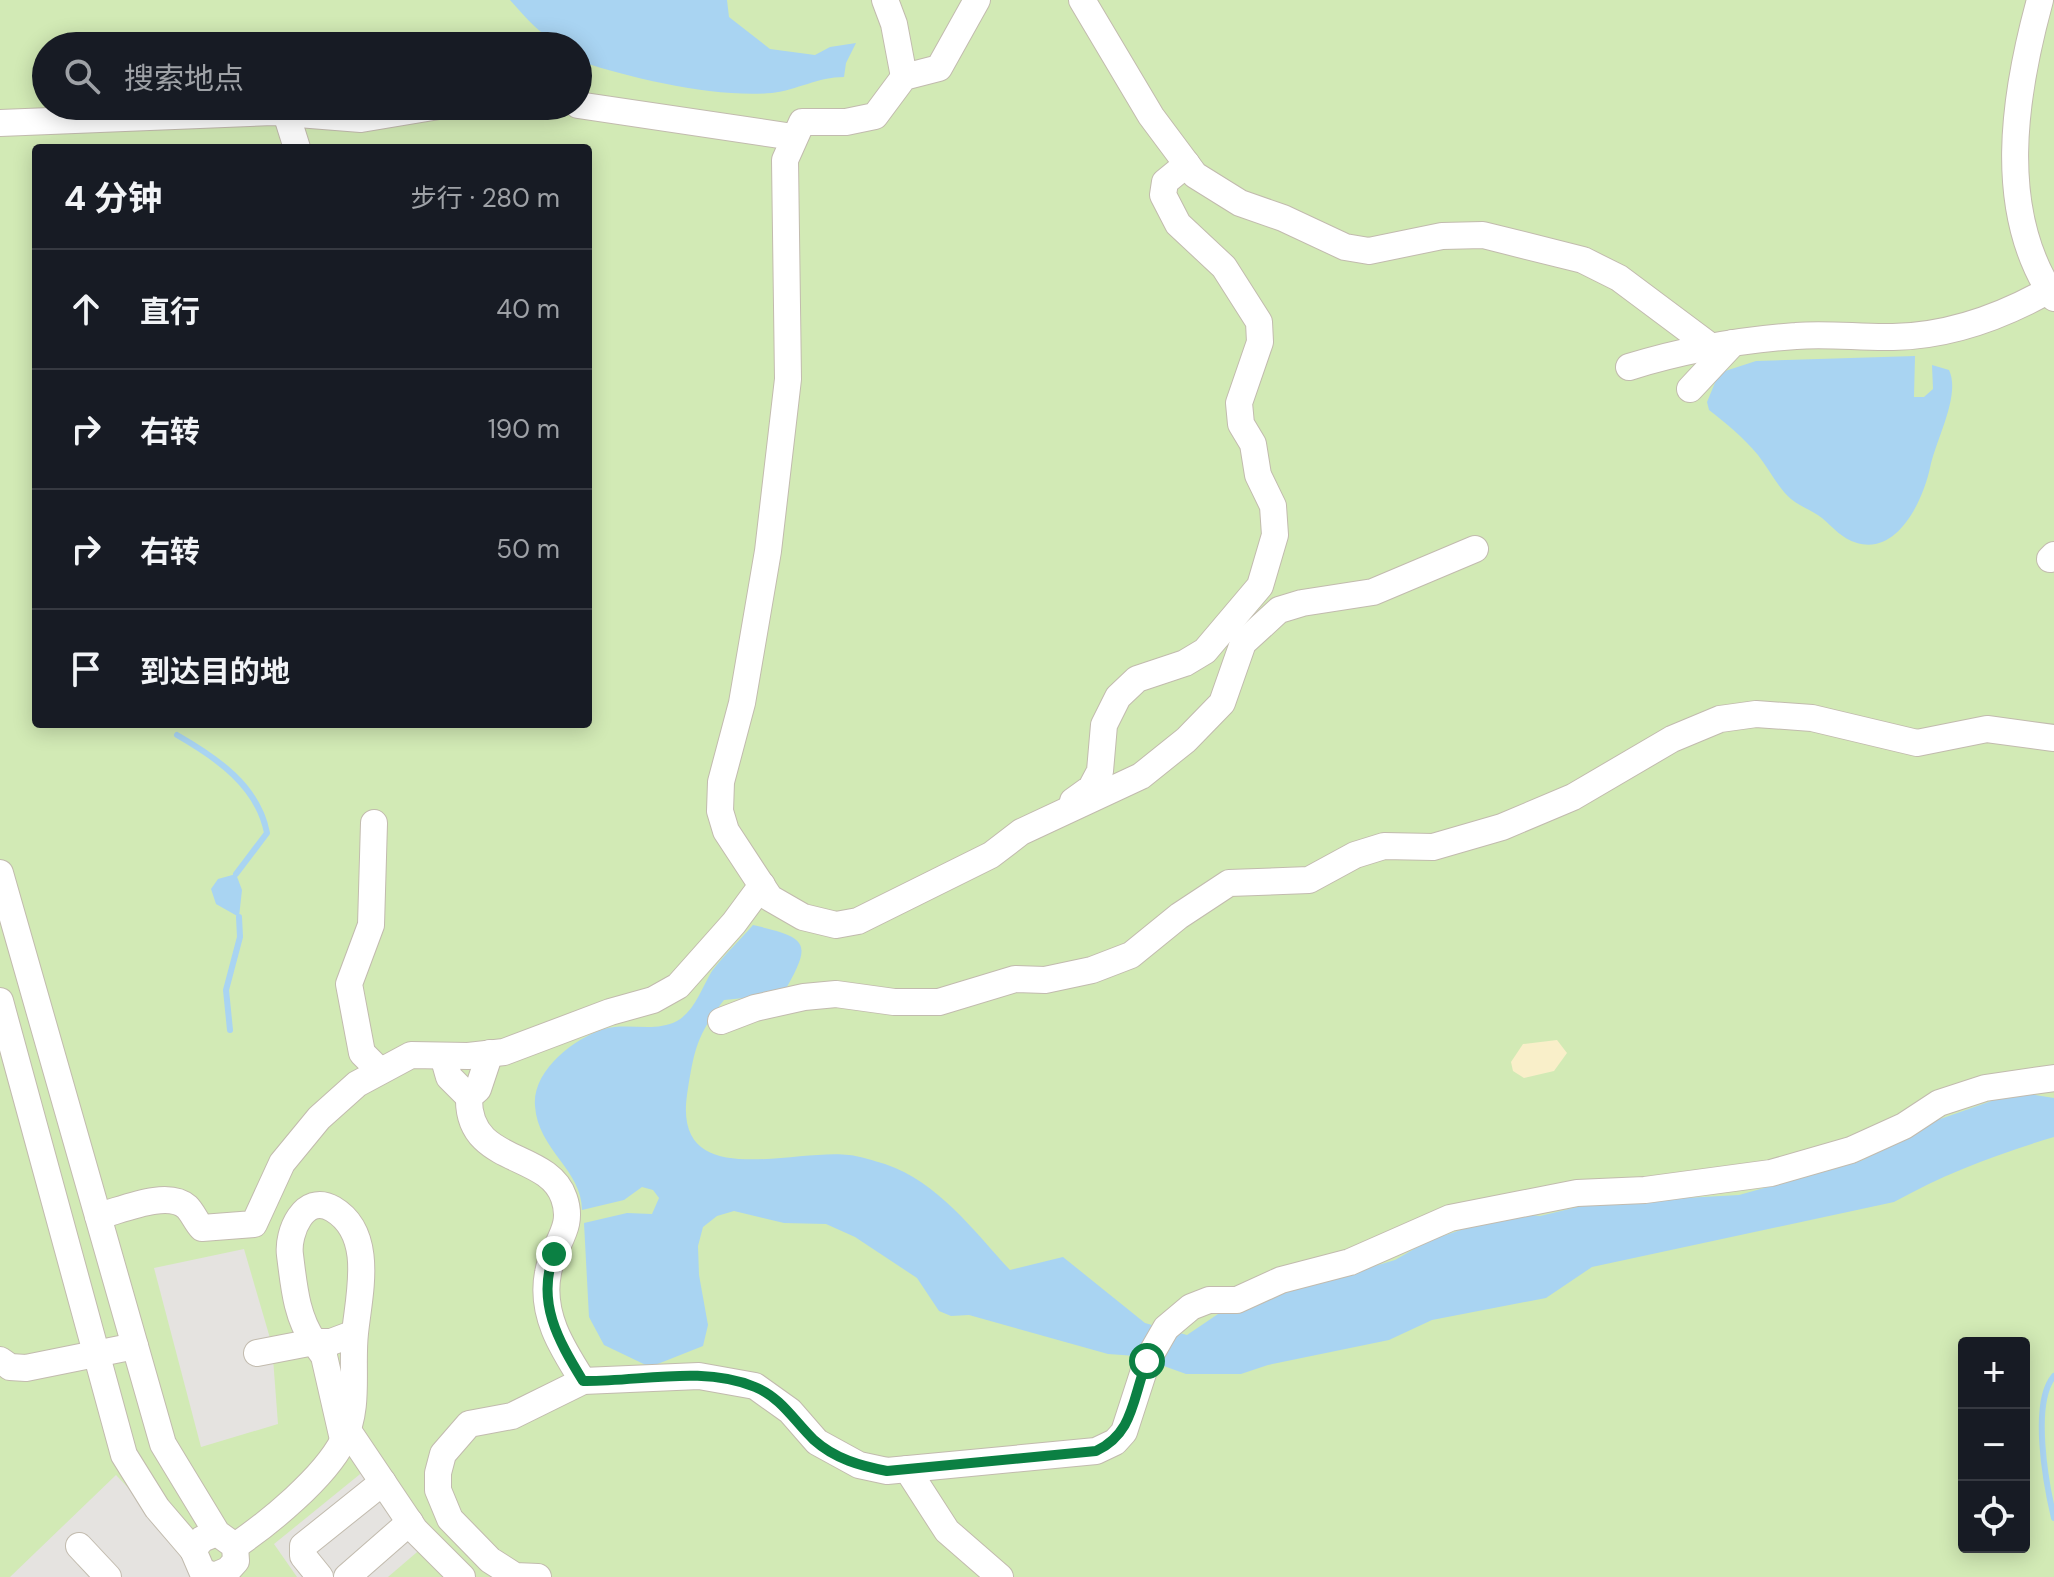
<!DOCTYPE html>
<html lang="zh">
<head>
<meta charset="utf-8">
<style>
	:root { --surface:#171b24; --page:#20242c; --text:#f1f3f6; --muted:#9ea1a6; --line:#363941 }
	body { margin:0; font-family:"DM Sans","Noto Sans SC",sans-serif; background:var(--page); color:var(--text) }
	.controls { position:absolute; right:24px; bottom:24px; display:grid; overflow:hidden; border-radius:8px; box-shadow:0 4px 20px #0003 }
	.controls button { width:72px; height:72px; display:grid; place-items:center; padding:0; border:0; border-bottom:2px solid var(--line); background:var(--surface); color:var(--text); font:40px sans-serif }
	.stop { position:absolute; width:24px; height:24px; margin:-18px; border:6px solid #0b8043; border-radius:50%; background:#fff }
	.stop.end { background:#0b8043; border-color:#fff; box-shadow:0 2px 8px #0008 }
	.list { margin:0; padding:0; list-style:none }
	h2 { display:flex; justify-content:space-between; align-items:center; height:104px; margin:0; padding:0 32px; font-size:34px }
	h2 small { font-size:26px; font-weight:400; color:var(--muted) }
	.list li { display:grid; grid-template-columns:52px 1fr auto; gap:24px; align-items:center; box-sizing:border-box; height:120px; padding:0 32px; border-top:2px solid var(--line) }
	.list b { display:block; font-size:30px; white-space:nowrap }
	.list em { font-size:26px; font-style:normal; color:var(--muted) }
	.icon { flex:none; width:44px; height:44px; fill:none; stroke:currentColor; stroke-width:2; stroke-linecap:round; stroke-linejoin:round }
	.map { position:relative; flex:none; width:2054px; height:1577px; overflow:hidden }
	.search { position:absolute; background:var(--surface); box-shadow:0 4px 20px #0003; left:32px; top:32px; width:560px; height:88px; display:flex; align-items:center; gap:20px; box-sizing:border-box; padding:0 28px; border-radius:44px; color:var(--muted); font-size:30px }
	.panel { position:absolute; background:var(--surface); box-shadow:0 4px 20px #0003; left:32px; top:144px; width:560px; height:584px; border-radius:8px }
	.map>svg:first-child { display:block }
	.green { fill:#d2eab5; fill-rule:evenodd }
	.sand { fill:#f9efc9 }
	.parking { fill:#e5e3e0 }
	.water { fill:#a9d4f2 }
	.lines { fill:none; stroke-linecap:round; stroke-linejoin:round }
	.stream { stroke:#a9d4f2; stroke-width:6 }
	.minor-casing { stroke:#c2bbae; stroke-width:28 }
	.minor { stroke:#fff; stroke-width:26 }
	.route { stroke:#0b8043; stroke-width:10 }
</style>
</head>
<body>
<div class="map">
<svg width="2054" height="1577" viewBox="0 0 2054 1577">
	<rect width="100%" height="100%" fill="#f6f3ec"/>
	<path class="green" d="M0,0H2054V1577H0ZM46,46H578V106H46ZM36,148H588V724H36ZM1964,1343H2024V1547H1964Z"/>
	<polygon class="sand" points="1557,1040 1567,1053 1554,1071 1524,1078 1513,1071 1511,1062 1523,1044"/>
	<g class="parking">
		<polygon points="244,1249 272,1345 278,1424 201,1447 154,1268"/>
		<polygon points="370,1466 423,1547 388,1577 297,1577 274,1544"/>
		<polygon points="116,1475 213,1577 10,1577"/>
	</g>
	<g class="water">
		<path d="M510,0H727L729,17L770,49L815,55L830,47L856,43L846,63L844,77C818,77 797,90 772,93C716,98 634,79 582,62L578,59V46C548,46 529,21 510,0Z"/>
		<path d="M1915,356L1914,397H1924L1933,389L1932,365L1949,370C1961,395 1936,439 1930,468C1923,500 1898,555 1857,543C1841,538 1834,528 1822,518C1813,511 1801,507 1791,499C1778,488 1769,469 1758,455C1744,438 1726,423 1709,410L1707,402L1719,373L1756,361Z"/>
		<polygon points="236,874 242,890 239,917 216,904 211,889 218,879"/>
		<path d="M753,925C809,938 813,942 783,994L724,1000C696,1036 694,1051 687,1095C673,1193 794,1148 849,1155C860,1156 874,1161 885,1164C938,1182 973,1230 1010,1270L1063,1257L1145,1323L1187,1335L1221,1312L1395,1260L1428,1241L1511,1213L1540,1216L1594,1203L1739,1195L1863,1160L1926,1124L2017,1092L2054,1098V1137C1997,1154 1946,1173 1894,1202L1592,1267L1546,1298L1432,1320L1389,1340L1268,1365L1241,1374H1186L1136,1356L1108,1354L969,1315L951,1316L939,1311L917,1278L855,1237L826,1224L784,1223L734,1211L717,1216L703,1227L698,1246L699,1275L708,1325L703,1346L650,1367L604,1345L589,1317L584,1223L627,1213L652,1214L659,1198L653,1190L642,1187L624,1200L582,1210C582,1170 538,1150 535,1106C532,1071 573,1039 604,1029C628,1022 654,1033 677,1021C695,1011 702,987 712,971C724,955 740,940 753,925Z"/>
	</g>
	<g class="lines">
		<g class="stream">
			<path d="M177,735C217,758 258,786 267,833L236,874"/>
			<polyline points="230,1030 226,990 240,937 239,917"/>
			<path d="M2054,1376C2031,1403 2046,1484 2054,1518"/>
		</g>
		<g class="minor-casing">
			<g id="minor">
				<polyline points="885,0 894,24 904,77"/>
				<polyline points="977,0 939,68 904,77 875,116 846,122 802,122 785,160 788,379 768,551 742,703 721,782 720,811 726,831 770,898 803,917 836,925 858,921 991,855 1021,832 1141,776 1186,740 1222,703 1243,643 1279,610 1302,603 1373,592 1475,549"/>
				<polyline points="1082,0 1151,116 1195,175 1240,203 1283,218 1345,247 1369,251 1442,236 1483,235 1583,260 1619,278 1710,346"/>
				<path d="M2040,0C2014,95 1995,211 2054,298"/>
				<polyline points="578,105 793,137"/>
				<polyline points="286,113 297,148"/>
				<polyline points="0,123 273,112 361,119 439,106"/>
				<path d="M1629,367C1684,350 1739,340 1796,336C1828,333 1861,338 1893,337C1949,336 2001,317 2049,290"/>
				<polyline points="1690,389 1733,343"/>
				<polyline points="2050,559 2054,555"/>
				<polyline points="1073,801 1091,788 1100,771 1104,725 1118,697 1137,679 1185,663 1205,651 1260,586 1275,535 1273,506 1258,475 1253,444 1241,424 1239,403 1260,342 1259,322 1224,267 1178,224 1163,195 1165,182 1187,164"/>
				<polyline points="374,823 371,925 349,984 362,1053 379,1070"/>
				<polyline points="0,873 163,1444 217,1533 235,1546 236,1561 228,1570 214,1576 202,1571 193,1550 202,1539 217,1533"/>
				<polyline points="0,1001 124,1455 157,1508 193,1550"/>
				<polyline points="721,1021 755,1008 804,997 836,994 894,1002 939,1002 1015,979 1045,980 1092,970 1131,955 1179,916 1229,883 1309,880 1355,855 1384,846 1433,847 1502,827 1573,797 1672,739 1720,719 1756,714 1812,718 1917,743 1987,729 2054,738"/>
				<path d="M490,1053L478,1089L469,1097C467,1166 548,1150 564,1198C575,1229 553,1243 548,1273C540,1314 562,1348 583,1381"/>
				<polyline points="443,1056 449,1077 469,1097"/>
				<path d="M98,1216C120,1211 167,1189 187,1207C193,1213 196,1222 202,1228L254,1224L282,1163L319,1118L357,1084L411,1055L468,1056L504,1052L610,1012L653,1000L678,986L734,923L762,885"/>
				<polyline points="257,1353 314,1342 324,1356 342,1435"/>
				<polyline points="0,1360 10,1367 26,1368 135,1346"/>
				<polyline points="347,1429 415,1530 462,1577"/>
				<polyline points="907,1469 947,1531 1000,1577"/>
				<polyline points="79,1546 108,1577"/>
				<path d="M235,1546C269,1523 324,1478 343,1441C360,1407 351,1369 355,1333C359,1294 375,1234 333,1209C304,1192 287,1233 290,1255C294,1286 296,1316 314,1342H331L355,1333"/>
				<polyline points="320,1577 303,1556 303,1546 383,1482"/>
				<polyline points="347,1577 410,1522"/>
				<polyline points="538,1577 515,1576 490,1560 450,1519 438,1490 438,1473 443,1454 469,1424 512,1416 583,1381 699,1376 755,1386 790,1411 817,1442 859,1465 887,1471 1096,1451 1115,1442 1124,1432 1147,1361 1166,1328 1191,1307 1209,1300 1237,1300 1281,1280 1350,1262 1450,1218 1577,1193 1645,1190 1771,1173 1851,1150 1904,1126 1939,1103 1985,1088 2054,1078"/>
			</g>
		</g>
		<use href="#minor" class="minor"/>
	</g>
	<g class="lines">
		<path class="route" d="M554,1254C536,1302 558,1340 583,1381C639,1382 702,1365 755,1387C782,1398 794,1421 814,1440C835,1459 861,1466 887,1471L1096,1451C1134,1433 1132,1399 1147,1361"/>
	</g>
</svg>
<div class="controls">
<button>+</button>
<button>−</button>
<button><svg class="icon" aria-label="locate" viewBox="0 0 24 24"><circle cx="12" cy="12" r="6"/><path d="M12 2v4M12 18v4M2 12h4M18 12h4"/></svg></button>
</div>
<div class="stop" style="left:1147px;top:1361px"></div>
<div class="stop end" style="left:554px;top:1254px"></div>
<div class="search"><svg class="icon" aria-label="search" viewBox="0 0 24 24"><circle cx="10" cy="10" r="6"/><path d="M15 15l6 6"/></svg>搜索地点</div>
<section class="panel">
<h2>4 分钟<small>步行 · 280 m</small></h2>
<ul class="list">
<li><svg class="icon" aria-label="ahead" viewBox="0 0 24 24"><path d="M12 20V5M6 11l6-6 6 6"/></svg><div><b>直行</b></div><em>40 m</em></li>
<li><svg class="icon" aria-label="right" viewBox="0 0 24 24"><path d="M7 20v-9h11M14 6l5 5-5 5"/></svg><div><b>右转</b></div><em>190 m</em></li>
<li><svg class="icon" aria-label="right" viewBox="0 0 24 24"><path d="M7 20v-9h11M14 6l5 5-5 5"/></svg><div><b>右转</b></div><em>50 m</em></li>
<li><svg class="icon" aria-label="arrive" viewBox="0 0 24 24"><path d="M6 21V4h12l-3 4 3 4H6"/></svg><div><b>到达目的地</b></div></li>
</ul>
</section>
</div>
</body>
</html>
